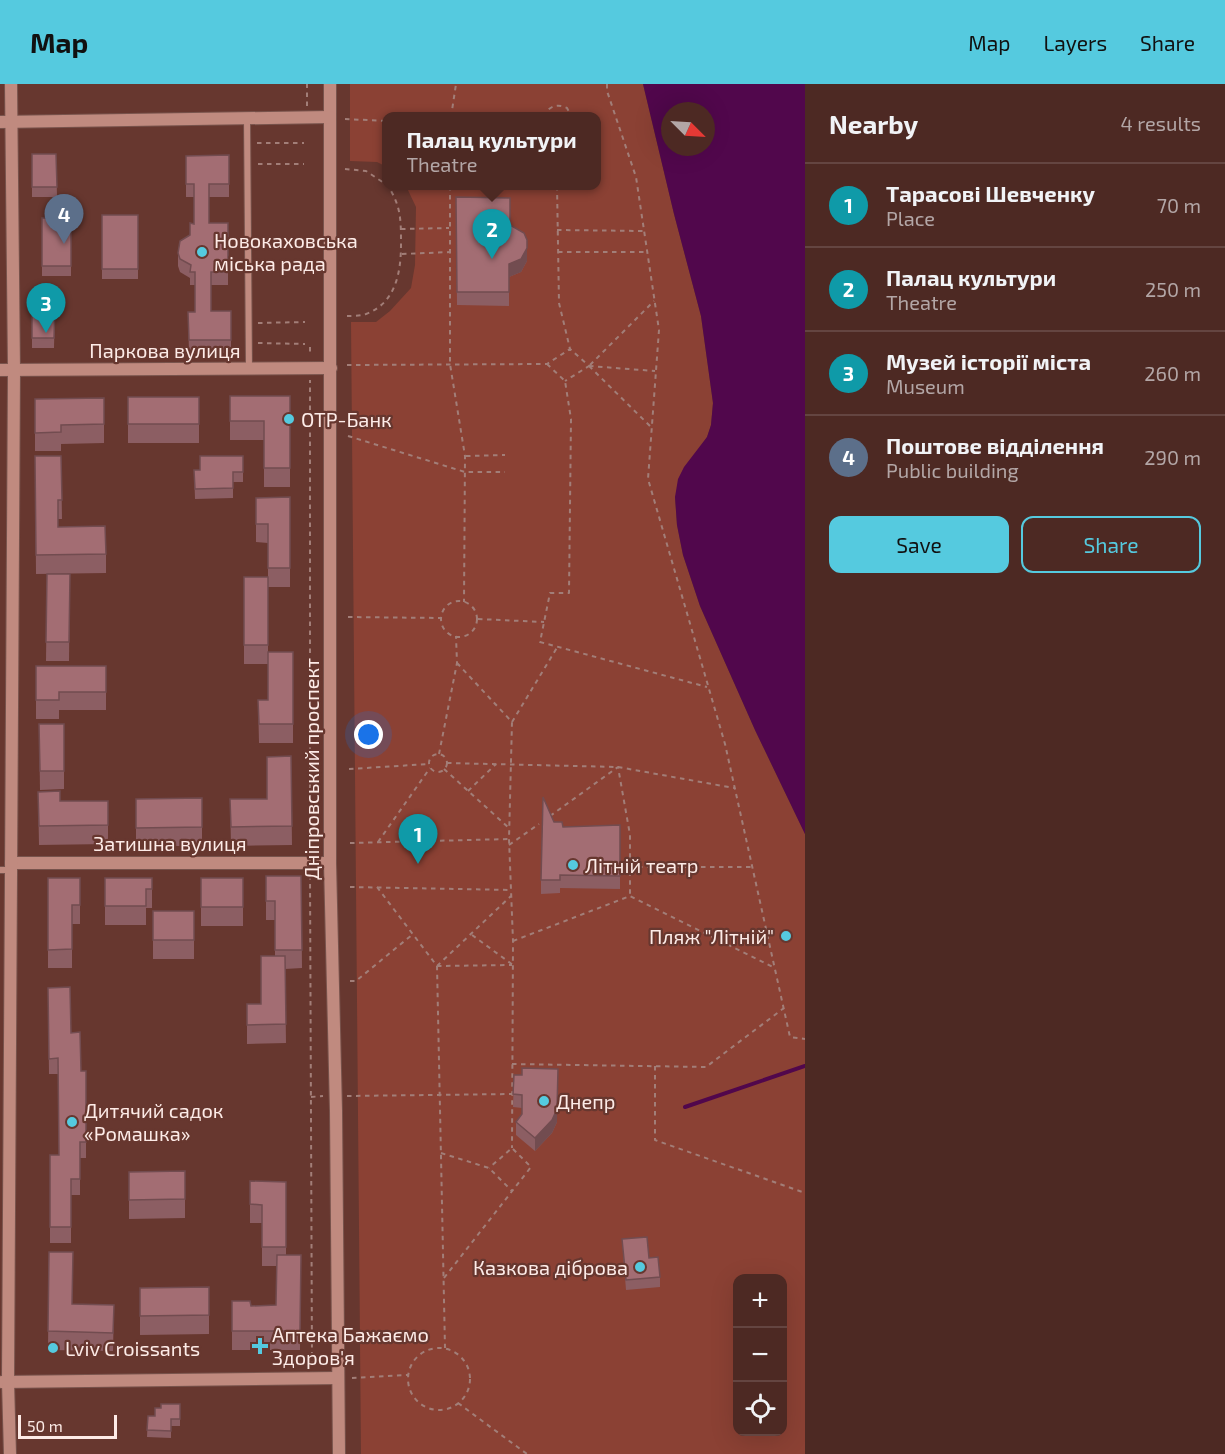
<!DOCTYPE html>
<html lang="en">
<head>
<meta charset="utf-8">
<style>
	:root { --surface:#4d2923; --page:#54312b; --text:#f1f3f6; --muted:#b3a6a6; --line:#644541; --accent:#55cadf }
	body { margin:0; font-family:"Exo 2",sans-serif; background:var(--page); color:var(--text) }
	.controls { position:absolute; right:18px; bottom:18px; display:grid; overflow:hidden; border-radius:12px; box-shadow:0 6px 24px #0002 }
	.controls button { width:54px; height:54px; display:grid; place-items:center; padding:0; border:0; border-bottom:2px solid var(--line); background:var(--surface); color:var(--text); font:30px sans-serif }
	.compass { position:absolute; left:661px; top:18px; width:54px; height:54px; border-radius:50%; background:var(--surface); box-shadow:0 6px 24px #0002; rotate:114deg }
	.scale { position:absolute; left:18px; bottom:15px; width:99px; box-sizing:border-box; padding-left:6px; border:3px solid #fdebe7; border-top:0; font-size:16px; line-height:21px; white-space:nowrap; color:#fdebe7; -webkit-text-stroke:4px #67372f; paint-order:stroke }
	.you { position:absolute; left:369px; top:651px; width:21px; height:21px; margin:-15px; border:4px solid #fff; border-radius:50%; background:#1a73e8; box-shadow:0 0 0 9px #1a73e833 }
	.badge { display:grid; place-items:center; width:39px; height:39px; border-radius:50%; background:var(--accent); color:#fff; font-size:20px; font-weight:700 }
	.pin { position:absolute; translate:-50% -50px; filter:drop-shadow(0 2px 3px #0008) }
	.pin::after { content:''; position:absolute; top:32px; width:21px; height:18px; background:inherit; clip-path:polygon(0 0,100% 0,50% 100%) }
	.popup { position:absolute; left:382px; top:28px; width:219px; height:78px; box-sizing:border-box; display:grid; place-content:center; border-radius:12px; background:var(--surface); filter:drop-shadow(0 2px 4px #0005); font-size:20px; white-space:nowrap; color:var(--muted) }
	.popup b { font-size:22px; color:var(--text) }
	.popup::after { content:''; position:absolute; left:50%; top:100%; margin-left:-12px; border:12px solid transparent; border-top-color:var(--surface) }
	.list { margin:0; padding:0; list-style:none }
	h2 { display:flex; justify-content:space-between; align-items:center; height:78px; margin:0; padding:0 24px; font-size:26px }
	h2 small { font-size:20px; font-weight:400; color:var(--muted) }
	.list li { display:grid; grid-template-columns:39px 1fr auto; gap:18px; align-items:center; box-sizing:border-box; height:84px; padding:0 24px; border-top:2px solid var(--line) }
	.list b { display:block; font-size:22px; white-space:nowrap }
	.list p { margin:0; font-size:20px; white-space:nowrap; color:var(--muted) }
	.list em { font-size:20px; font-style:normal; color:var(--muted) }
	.actions { display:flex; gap:12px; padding:18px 24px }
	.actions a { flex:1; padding:14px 0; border:2px solid var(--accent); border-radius:12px; text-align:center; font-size:21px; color:var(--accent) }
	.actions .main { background:var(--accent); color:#111 }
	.icon { flex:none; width:33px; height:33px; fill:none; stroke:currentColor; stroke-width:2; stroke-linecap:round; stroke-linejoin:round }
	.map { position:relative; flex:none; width:805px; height:1370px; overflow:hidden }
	header { display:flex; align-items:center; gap:36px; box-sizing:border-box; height:84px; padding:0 30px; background:var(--accent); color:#111 }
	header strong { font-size:28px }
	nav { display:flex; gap:33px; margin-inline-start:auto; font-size:21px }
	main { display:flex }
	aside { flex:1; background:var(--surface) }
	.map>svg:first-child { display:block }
	.green { fill:#8b4134; fill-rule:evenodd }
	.water { fill:#51074c; fill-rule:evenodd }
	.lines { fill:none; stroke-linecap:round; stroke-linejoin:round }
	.stream { stroke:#51074c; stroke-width:4 }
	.service-casing { stroke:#78534c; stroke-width:8 }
	.minor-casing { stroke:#78534c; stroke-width:14 }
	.path { stroke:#a27e78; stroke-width:2; stroke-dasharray:4.5 4.5; stroke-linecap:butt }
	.service { stroke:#c08a7f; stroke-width:6 }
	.minor { stroke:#c08a7f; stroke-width:12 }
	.wall { fill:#8c5e63 }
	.shaded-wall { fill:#724c50 }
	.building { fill:#a36d73; stroke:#724c50; stroke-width:1.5 }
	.poi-dot { fill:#55cadf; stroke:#67372f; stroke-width:2 }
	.labels { text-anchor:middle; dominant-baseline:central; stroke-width:4.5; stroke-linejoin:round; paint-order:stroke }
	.poi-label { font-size:20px; fill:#fdebe7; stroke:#67372f; text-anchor:start }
	.street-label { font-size:20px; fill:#fdebe7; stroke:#67372f }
</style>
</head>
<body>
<header>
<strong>Map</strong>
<nav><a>Map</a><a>Layers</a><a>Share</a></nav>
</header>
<main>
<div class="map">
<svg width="805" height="1370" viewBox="0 0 805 1370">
	<rect width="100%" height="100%" fill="#67372f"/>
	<path class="green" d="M350,0H643L674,130L701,232L713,319L711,341L707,353L675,413L677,441L683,471L700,522L755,646L805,750V1370H361L351,238H376L390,227L411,204L415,181L416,123L406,102H597V33H387V83L377,78L350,77ZM738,1194H782V1348H738Z"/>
	<path class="water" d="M643,0H805V750L755,646L700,522L683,471L677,441L675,413L678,395L684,383L707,353L711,341L713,319L701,232L674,130ZM670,27H706V63H670Z"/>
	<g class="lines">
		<polyline class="stream" points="685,1023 805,982"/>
		<g class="service-casing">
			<g id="service">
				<polyline points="247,35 249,285"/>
				<polyline points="0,786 11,786"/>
			</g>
		</g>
		<g class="minor-casing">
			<g id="minor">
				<polyline points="330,0 330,779 336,1027 339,1370"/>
				<polyline points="0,38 330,33"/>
				<polyline points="0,286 331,284"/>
				<polyline points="11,779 330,779"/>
				<polyline points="2,1298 337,1294"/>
				<polyline points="10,1370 8,1298 14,286 11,0"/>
			</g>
		</g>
		<g class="path">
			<polyline points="607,0 607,7 636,93 659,246 648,395 725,660 790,953 805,955"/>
			<polyline points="307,22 307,0"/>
			<polyline points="451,33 456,0"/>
			<path d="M544,33C548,22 557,19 567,24L572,33"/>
			<polyline points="345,35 387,37"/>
			<polyline points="257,59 304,59"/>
			<polyline points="258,80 304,80"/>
			<polyline points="345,85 366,87 387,101"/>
			<polyline points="450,102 450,280 465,372 464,518"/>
			<polyline points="557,102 559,219 570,265"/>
			<polyline points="401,145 449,144"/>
			<polyline points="557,146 644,147"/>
			<polyline points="558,168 647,168"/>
			<polyline points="402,170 450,168"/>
			<path d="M347,232C353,232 360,232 366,230C396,219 401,188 401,160C401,136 401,122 388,102"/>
			<polyline points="258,239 305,238"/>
			<polyline points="258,259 305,260"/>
			<polyline points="310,263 310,272"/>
			<polyline points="547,280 565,297 571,335 569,509 550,509 540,558 707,603"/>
			<polyline points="347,281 547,280 570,265 589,282 565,297"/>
			<polyline points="590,281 654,217"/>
			<polyline points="589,282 651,343"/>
			<polyline points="589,282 655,287"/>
			<polyline points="348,352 465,388 505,388"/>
			<polyline points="466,372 505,371"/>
			<circle cx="459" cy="535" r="18"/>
			<polyline points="348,533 441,534"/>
			<polyline points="478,535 544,538"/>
			<polyline points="457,579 512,638 509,755 513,857 512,1064"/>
			<polyline points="512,638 558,562"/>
			<circle cx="438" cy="679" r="9"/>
			<polyline points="439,670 457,579 456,552"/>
			<polyline points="447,679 618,683 734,704"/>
			<polyline points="349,685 429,680"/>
			<polyline points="444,685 509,744"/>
			<polyline points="468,707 496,680"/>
			<polyline points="550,732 618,683 630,751 630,812"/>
			<polyline points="378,758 430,684"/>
			<polyline points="350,759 509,755"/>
			<polyline points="509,761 539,740"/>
			<polyline points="310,767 310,296"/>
			<polyline points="629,783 752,783"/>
			<polyline points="310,791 312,1280"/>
			<polyline points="350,803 511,806"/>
			<polyline points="377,803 437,882 445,1264"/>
			<polyline points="472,851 513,881"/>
			<polyline points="513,857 630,812 775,884"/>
			<polyline points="437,882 511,812"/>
			<polyline points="437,882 512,881"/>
			<polyline points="350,897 356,897 413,850"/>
			<polyline points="512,980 706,983 784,924"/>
			<polyline points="655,982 655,1056 805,1109"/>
			<polyline points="347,1012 512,1010"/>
			<polyline points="311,1013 323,1012"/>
			<polyline points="441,1069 489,1084 512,1107"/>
			<polyline points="444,1194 531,1083 512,1064 489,1084"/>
			<circle cx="439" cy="1295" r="31"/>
			<polyline points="352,1294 408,1291"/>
			<polyline points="458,1319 527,1370"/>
		</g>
		<use href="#service" class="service"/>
		<use href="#minor" class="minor"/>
	</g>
	<g class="wall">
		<polygon points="32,70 56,70 57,113 32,113"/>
		<polygon points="229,71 229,113 209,113 209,139 228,139 228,201 211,201 211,227 231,227 231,269 189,269 188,228 195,228 195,201 190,201 190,194 180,188 178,182 178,169 190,151 194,140 194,113 186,113 186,72"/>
		<polygon points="456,113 510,141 527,177 521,188 509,193 509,222 457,221"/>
		<rect x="102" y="131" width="36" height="64"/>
		<rect x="42" y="134" width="29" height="58"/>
		<polygon points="32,221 55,221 54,264 32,264"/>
		<polygon points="230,312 290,312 290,403 264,403 264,356 230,356"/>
		<rect x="128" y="313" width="71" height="46"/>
		<polygon points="104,314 104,359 61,360 61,367 35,367 35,315"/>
		<polygon points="35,372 61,372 62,435 58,435 58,443 106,470 106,489 36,490"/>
		<polygon points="243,372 243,398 233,398 233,414 195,415 194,386 200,386"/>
		<polygon points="290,413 290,503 268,503 268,459 256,458 256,414"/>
		<polygon points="47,490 70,490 69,577 46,577"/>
		<polygon points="244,493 268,493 268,568 293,568 293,659 259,659 258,616 268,616 268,580 244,580"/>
		<polygon points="36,582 106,582 106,626 59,626 59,635 36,635"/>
		<polygon points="39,640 64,640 64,705 40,706"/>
		<polygon points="291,672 292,761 231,762 230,715 267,715"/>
		<polygon points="38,708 60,717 108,717 108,760 39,761"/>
		<polygon points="202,714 202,762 136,762 136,715"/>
		<polygon points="554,738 563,743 620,741 620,805 560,804 560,809 541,810 541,796"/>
		<polygon points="266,792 301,792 302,884 285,885 286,959 247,960 247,920 261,920 275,872 275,836 266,836"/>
		<polygon points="48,794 80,794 80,840 72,840 72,884 48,884"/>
		<polygon points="105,794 152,794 152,824 146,824 146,841 105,841"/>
		<rect x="201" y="794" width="42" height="48"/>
		<rect x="153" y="827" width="41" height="48"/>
		<polygon points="48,904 71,949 81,987 86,987 86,1074 80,1074 80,1111 71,1111 71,1159 50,1159 50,1071 59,1071 58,990 49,990"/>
		<polygon points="514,991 557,1038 552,1049 535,1067 516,1051 516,1038 522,1030 522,1024 513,1023"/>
		<polygon points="129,1088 185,1115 185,1134 129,1135"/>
		<polygon points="250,1097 286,1098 286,1171 301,1171 300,1266 232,1266 232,1217 251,1222 276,1221 277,1182 262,1182 262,1139 250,1139"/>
		<polygon points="622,1155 649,1174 660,1193 660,1203 626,1206"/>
		<polygon points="49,1168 72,1220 114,1221 113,1267 48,1266"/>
		<polygon points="209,1203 209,1250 140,1251 140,1204"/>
		<polygon points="180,1320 180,1342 171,1342 171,1354 147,1353 148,1332 155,1332 161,1324"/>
	</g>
	<g class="shaded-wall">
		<polygon points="527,164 527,177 521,188 509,193 509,180"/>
		<polygon points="558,985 557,1038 552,1049 535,1067 535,1054"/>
	</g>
	<g class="building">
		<polygon points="32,70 56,70 57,103 32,103"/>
		<polygon points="229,71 229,100 209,100 209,139 228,139 228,188 211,188 211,227 231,227 231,256 189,256 188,228 195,228 195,188 190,188 191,181 180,175 178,169 180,157 190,151 190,139 194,140 194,100 186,100 186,72"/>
		<polygon points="456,113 510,114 510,141 524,149 527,156 527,164 521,175 509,180 509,208 457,208"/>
		<rect x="102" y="131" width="36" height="54"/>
		<rect x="42" y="134" width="29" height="48"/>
		<polygon points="32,221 55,221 54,254 32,254"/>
		<polygon points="230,312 290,312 290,384 264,384 264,337 230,337"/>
		<rect x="128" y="313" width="71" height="27"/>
		<polygon points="104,314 104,340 61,341 61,348 35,349 35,315"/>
		<polygon points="35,372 61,372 62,416 58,416 58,443 105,442 106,470 36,471"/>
		<polygon points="200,372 243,372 243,388 233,388 233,404 195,405 194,386 200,386"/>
		<polygon points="290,413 290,484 268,484 268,440 256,440 256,414"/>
		<polygon points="47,490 70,490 69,558 46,558"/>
		<rect x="244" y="493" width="24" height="68"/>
		<polygon points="268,568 293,568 293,640 259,640 258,616 268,616"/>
		<polygon points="36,582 106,582 106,608 59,608 59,616 36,616"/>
		<polygon points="39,640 64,640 64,687 40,687"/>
		<polygon points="291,672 292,742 231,743 230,715 267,715 267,673"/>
		<polygon points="60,707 60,717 108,717 108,741 39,742 38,708"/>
		<polygon points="543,713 554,738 562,738 563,743 620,741 620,792 560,791 560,796 541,796"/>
		<polygon points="202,714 202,743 136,744 136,715"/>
		<polygon points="266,792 301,792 302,866 275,866 275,817 266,817"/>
		<polygon points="48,794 80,794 80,821 72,821 72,865 48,866"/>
		<polygon points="105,794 152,794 152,805 146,805 146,822 105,822"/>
		<rect x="201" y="794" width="42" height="29"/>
		<rect x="153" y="827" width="41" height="29"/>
		<polygon points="261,872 285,872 286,940 247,941 247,920 261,920"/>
		<polygon points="70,903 71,949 80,948 81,987 86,987 86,1058 80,1058 80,1095 71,1095 71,1143 50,1143 50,1071 59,1071 58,974 49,975 48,904"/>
		<polygon points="522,984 558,985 557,1025 552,1036 535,1054 516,1038 522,1030 522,1011 513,1010 514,991 522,991"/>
		<polygon points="185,1087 185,1115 129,1116 129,1088"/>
		<polygon points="250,1097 286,1098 286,1163 262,1163 262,1121 250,1120"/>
		<polygon points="647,1153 649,1174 658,1173 660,1193 626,1196 622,1155"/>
		<polygon points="49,1168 73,1168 72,1220 114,1221 113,1249 48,1247"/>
		<polygon points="277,1171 301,1171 300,1247 232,1247 232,1217 250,1217 251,1222 276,1221"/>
		<polygon points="209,1203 209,1231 140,1232 140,1204"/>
		<polygon points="161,1320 180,1320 180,1335 171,1335 171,1347 147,1346 148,1332 155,1332 155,1324 161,1324"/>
	</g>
	<g class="poi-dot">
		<circle cx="202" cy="168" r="6"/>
		<circle cx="289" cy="335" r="6"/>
		<circle cx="573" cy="781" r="6"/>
		<circle cx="786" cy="852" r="6"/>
		<circle cx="544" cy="1017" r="6"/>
		<circle cx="72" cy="1038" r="6"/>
		<circle cx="640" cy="1183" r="6"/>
		<path d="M257 1253h6v6h6v6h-6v6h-6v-6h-6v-6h6z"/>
		<circle cx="53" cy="1264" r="6"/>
	</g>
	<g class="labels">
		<g class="poi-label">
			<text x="214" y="156">Новокаховська<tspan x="214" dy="23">міська рада</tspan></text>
			<text x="301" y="335">ОТР-Банк</text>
			<text x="585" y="781">Літній театр</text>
			<text x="774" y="852" text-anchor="end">Пляж "Літній"</text>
			<text x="556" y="1017">Днепр</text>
			<text x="84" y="1026">Дитячий садок<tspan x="84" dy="23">«Ромашка»</tspan></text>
			<text x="628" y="1183" text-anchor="end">Казкова дiброва</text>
			<text x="272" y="1250">Аптека Бажаємо<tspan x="272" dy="23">Здоров'я</tspan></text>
			<text x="65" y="1264">Lviv Croissants</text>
		</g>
		<g class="street-label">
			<text x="165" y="266">Паркова вулиця</text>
			<text transform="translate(311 685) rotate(-90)">Дніпровський проспект</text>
			<text x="170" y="759">Затишна вулиця</text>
		</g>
	</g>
</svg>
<div class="controls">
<button>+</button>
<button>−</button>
<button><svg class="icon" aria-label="locate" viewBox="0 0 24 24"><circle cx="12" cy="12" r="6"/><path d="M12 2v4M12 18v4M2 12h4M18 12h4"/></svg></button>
</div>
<svg class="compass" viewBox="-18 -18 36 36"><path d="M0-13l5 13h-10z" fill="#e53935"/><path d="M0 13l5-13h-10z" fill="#b3a6a6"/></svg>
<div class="scale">50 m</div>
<div class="you"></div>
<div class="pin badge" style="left:418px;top:780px;background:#0f9aa8">1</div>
<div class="pin badge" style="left:492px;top:175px;background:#0f9aa8">2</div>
<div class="popup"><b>Палац культури</b>Theatre</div>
<div class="pin badge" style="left:46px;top:249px;background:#0f9aa8">3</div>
<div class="pin badge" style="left:64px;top:160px;background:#5c6f8a">4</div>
</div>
<aside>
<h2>Nearby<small>4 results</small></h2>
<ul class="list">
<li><span class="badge" style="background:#0f9aa8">1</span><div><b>Тарасові Шевченку</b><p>Place</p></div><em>70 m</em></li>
<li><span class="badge" style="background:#0f9aa8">2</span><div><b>Палац культури</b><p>Theatre</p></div><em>250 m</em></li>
<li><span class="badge" style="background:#0f9aa8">3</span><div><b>Музей історії міста</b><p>Museum</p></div><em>260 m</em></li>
<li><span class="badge" style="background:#5c6f8a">4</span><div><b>Поштове відділення</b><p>Public building</p></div><em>290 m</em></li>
</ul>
<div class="actions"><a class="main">Save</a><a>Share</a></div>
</aside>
</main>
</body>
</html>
